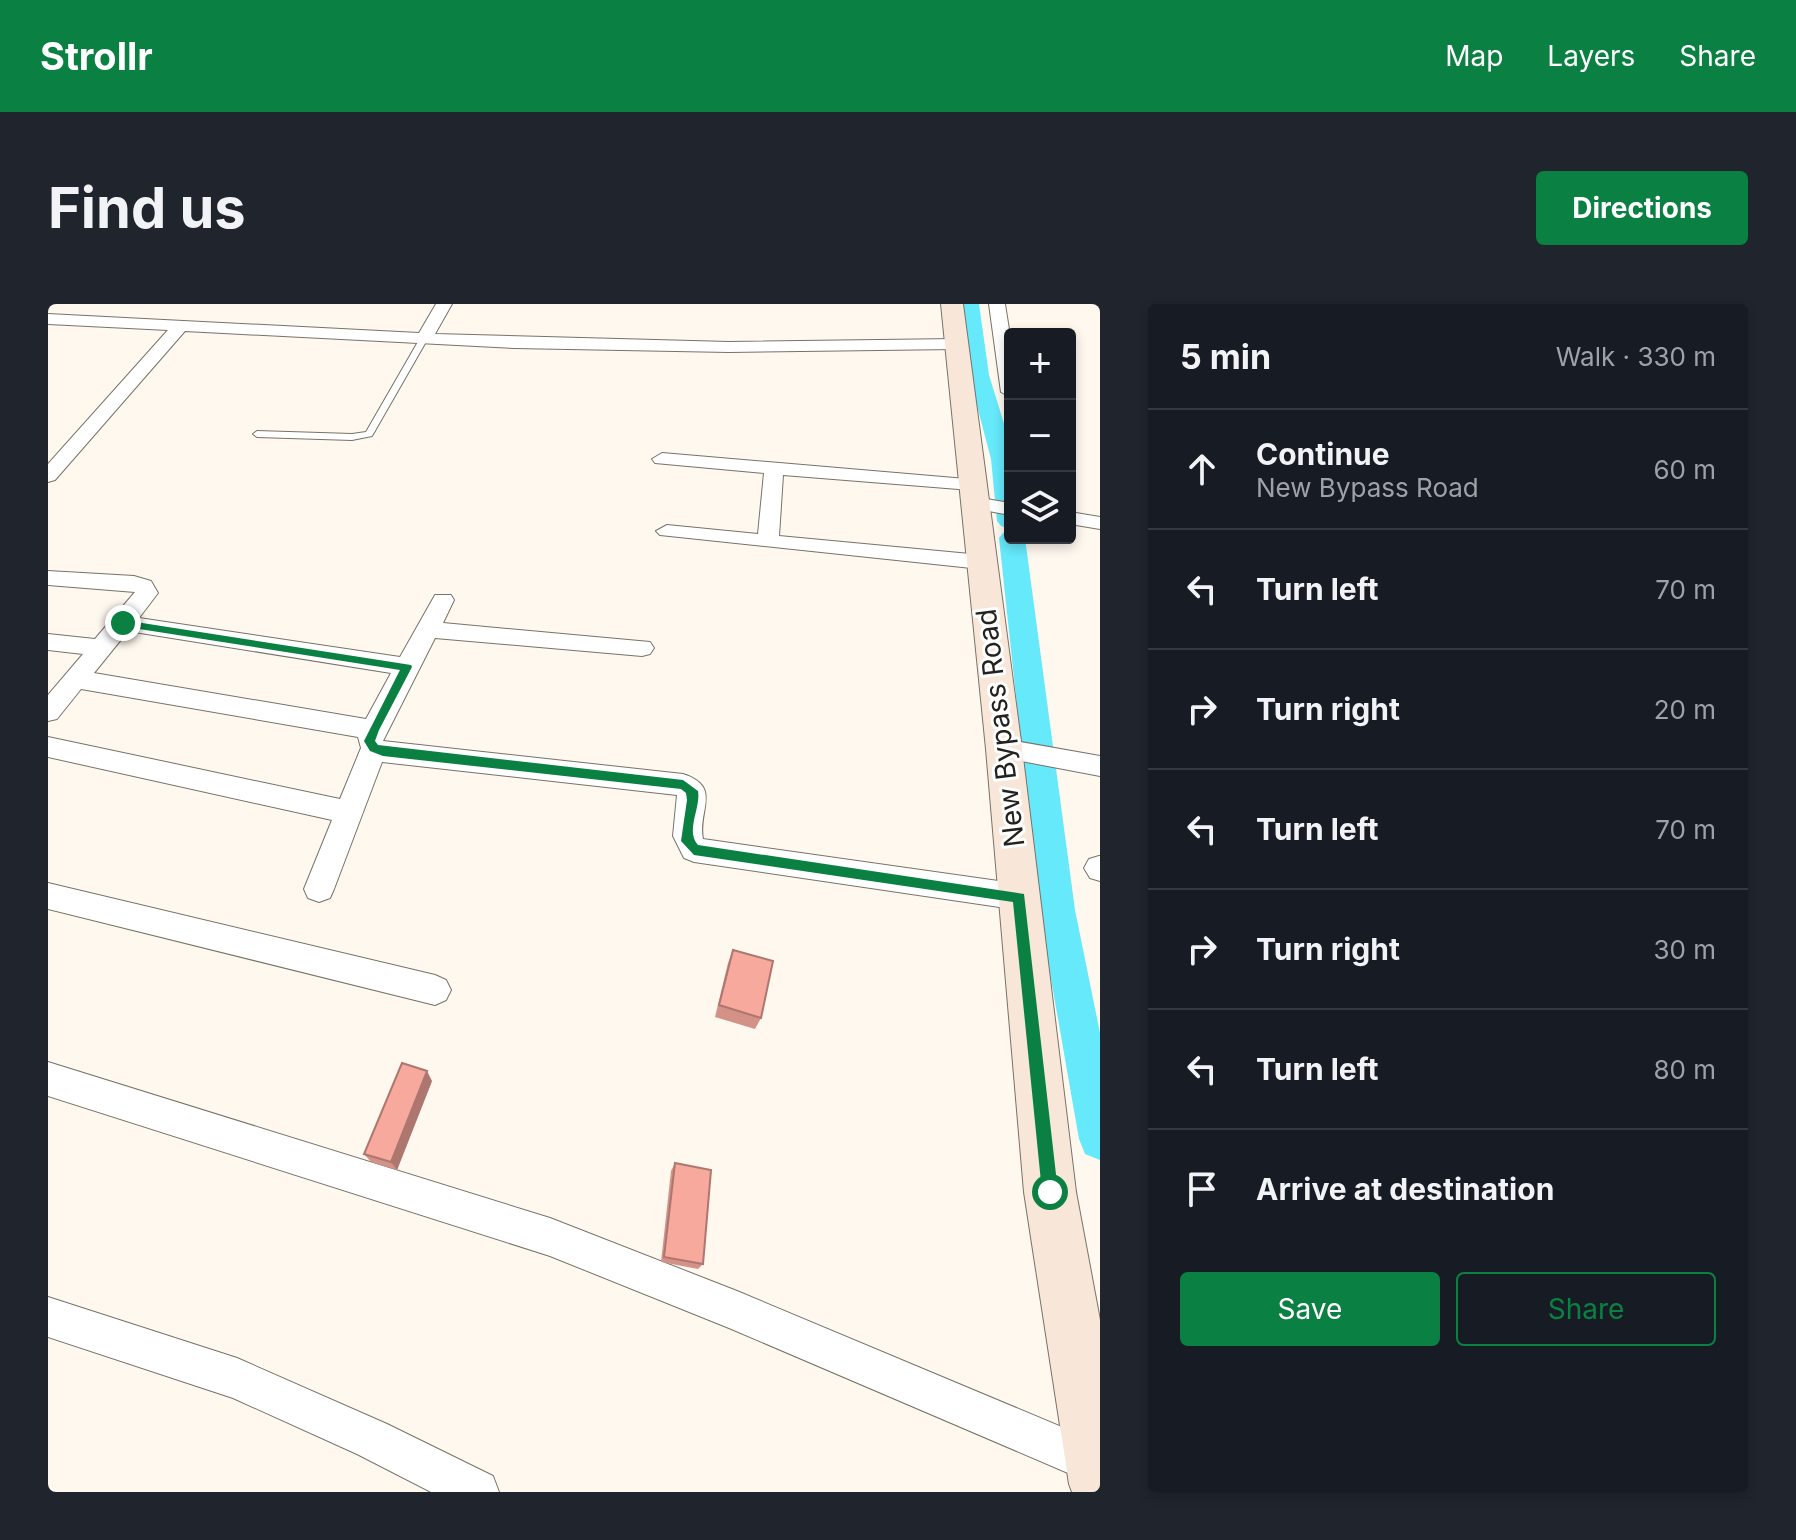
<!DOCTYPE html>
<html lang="en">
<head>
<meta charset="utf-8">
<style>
	:root { --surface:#171b24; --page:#20242c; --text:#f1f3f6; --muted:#9ea1a6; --line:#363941; --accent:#0b8043 }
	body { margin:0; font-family:Inter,sans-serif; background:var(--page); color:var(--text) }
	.controls { position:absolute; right:24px; top:24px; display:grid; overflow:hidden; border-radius:8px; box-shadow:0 4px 12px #0003 }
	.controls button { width:72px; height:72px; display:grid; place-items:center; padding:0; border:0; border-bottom:2px solid var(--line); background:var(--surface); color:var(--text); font:40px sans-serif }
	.stop { position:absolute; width:24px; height:24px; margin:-18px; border:6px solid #0b8043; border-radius:50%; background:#fff }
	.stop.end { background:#0b8043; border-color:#fff; box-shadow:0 2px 8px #0008 }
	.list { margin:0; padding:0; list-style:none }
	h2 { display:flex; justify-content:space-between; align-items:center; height:104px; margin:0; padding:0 32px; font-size:34px }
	h2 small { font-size:26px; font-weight:400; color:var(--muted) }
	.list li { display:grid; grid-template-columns:52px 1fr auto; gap:24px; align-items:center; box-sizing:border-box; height:120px; padding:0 32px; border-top:2px solid var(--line) }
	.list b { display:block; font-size:30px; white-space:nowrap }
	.list p { margin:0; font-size:26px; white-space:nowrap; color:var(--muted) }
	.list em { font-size:26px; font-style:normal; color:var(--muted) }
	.actions { display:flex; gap:16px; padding:24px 32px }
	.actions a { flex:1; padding:18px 0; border:2px solid var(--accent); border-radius:8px; text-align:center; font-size:28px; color:var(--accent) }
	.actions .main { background:var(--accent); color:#fff }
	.icon { flex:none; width:44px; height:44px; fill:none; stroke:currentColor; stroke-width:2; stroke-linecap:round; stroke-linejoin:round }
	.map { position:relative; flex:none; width:1052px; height:1188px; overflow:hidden; border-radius:8px }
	header { display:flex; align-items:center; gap:48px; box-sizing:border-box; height:112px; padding:0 40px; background:var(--accent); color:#fff }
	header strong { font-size:38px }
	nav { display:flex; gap:44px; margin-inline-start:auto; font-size:28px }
	.intro { display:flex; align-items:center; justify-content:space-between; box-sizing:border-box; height:192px; padding:0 48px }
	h1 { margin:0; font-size:56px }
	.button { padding:20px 36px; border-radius:8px; background:var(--accent); color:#fff; font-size:28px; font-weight:700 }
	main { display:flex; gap:48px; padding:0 48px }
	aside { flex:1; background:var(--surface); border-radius:8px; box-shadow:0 4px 12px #0003 }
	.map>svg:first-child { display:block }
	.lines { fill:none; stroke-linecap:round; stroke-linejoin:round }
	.canal { fill:#65e9fb; fill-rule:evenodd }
	.service-casing { stroke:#787268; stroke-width:2 }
	.minor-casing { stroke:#787268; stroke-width:2 }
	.secondary-casing { stroke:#787268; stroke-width:2 }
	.service { fill:#fff; fill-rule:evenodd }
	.minor { fill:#fff; fill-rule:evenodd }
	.secondary { fill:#f8e6d8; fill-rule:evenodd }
	.wall { fill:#d49188 }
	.shaded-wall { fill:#ad766f }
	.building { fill:#f7a99e; stroke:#ad766f; stroke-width:2 }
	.route { fill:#0b8043 }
	.labels { text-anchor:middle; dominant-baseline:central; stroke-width:6; stroke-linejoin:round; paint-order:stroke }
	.street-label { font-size:28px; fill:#24221e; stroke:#fff }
</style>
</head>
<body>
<header>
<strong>Strollr</strong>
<nav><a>Map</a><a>Layers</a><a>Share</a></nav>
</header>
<div class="intro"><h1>Find us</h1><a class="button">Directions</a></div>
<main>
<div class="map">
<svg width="1052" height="1188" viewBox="0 0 1052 1188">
	<rect width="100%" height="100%" fill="#fef8ef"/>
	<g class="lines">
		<g class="canal">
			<polygon points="913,0 931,0 941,71 962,139 962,225 953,222 949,217 943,155 921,71"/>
			<polygon points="962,227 962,234 977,234 1027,606 1052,729 1052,856 1037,850 1031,835 991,606 951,234 955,229"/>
		</g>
		<g class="service-casing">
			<polygon id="service" points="375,34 379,36 324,132 304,136 209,133 205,130 209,127 304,130 318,128 371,36"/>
		</g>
		<g class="minor-casing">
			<g id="minor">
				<polygon points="388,0 404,0 387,30 681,38 908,35 916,40 908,45 681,48 466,44 137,27 7,176 0,178 0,160 120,26 0,20 0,10 371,29"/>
				<polygon points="941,0 957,0 962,32 962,93 953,88"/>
				<polygon points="614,149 930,176 933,180 930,184 923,186 735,171 731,232 933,251 944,258 933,265 612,231 608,227 619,221 710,230 716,169 607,159 604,155"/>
				<polygon points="926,193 962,199 962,211 919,203 916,199"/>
				<polygon points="1022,208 1052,213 1052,225 1022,220"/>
				<path d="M0,267L86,272L103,277L110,289L91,314L352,353L387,291H403L406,296L395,319L602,338L606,344L602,350L594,352L387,334L335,437L635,470C675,483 649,507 655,535L971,580L982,584L986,593L982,602L971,606L646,558L636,554L625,532L629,491L334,458L286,585L282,594L271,598L260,594L256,585L284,516L0,453V433L292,495L313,444L310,433L33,385L9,415L0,417V391L35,350L0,346V330L47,335L87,288L0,281ZM80,327L343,369L318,415L46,369Z"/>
				<polygon points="956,435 1052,452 1052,472 947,452 943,445 947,438"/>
				<polygon points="1051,552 1052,552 1052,577 1042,574 1036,564 1041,555"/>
				<polygon points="0,579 387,671 398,676 403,686 398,696 387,701 0,605"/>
				<polygon points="0,758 502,914 689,987 1052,1139 1052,1181 1034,1175 681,1024 502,952 0,792"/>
				<polygon points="0,993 189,1054 339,1120 445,1172 451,1188 383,1188 309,1150 185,1094 0,1033"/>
			</g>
		</g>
		<g class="secondary-casing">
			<polygon id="secondary" points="893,0 915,0 974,445 1028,888 1052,1016 1052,1188 1024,1188 1021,1180 976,888 938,445"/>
		</g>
		<use href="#service" class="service"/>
		<use href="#minor" class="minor"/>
		<use href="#secondary" class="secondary"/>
	</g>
	<g class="wall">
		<polygon points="685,646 713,714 707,725 667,713 680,659"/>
		<polygon points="384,777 349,866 323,858 316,850"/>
		<polygon points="627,859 655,960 650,965 613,958 623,867"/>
	</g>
	<polygon class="shaded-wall" points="379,767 384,777 349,866 343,858"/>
	<g class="building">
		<polygon points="685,646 725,657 713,714 671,701"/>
		<polygon points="354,759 379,767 343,858 316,850"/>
		<polygon points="627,859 663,866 655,960 616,953"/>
	</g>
	<path class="route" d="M75,316L363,361L364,363L331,426L327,437L330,441L635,476L650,487C653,504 637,527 650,541L976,590L1010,888L1008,894H996L994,888L965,598L646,551L633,537L639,496L638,489L633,485L335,452L322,447L316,437L352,366L72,322L70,319Z"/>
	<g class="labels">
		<g class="street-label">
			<text transform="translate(952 424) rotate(-97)">New Bypass Road</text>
		</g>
	</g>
</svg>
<div class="controls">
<button>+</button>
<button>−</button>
<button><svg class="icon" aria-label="layers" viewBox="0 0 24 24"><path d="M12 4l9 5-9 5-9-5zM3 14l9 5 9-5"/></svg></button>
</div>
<div class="stop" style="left:1002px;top:888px"></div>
<div class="stop end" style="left:75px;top:319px"></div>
</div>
<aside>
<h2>5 min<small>Walk · 330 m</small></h2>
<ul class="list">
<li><svg class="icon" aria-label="ahead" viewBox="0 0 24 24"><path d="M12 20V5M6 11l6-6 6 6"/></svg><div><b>Continue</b><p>New Bypass Road</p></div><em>60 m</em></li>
<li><svg class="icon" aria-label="left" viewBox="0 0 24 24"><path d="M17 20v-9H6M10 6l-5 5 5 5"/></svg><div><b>Turn left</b></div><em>70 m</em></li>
<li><svg class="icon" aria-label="right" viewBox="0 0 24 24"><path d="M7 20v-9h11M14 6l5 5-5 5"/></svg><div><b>Turn right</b></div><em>20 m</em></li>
<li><svg class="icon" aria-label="left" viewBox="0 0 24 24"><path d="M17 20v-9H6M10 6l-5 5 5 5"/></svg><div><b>Turn left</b></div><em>70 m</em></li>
<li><svg class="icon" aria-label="right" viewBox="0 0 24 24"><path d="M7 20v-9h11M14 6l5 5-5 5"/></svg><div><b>Turn right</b></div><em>30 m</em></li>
<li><svg class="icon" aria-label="left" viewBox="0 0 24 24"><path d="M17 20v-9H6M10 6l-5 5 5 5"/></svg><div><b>Turn left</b></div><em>80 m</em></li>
<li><svg class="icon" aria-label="arrive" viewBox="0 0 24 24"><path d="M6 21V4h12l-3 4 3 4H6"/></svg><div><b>Arrive at destination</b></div></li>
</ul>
<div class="actions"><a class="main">Save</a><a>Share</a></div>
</aside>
</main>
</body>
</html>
